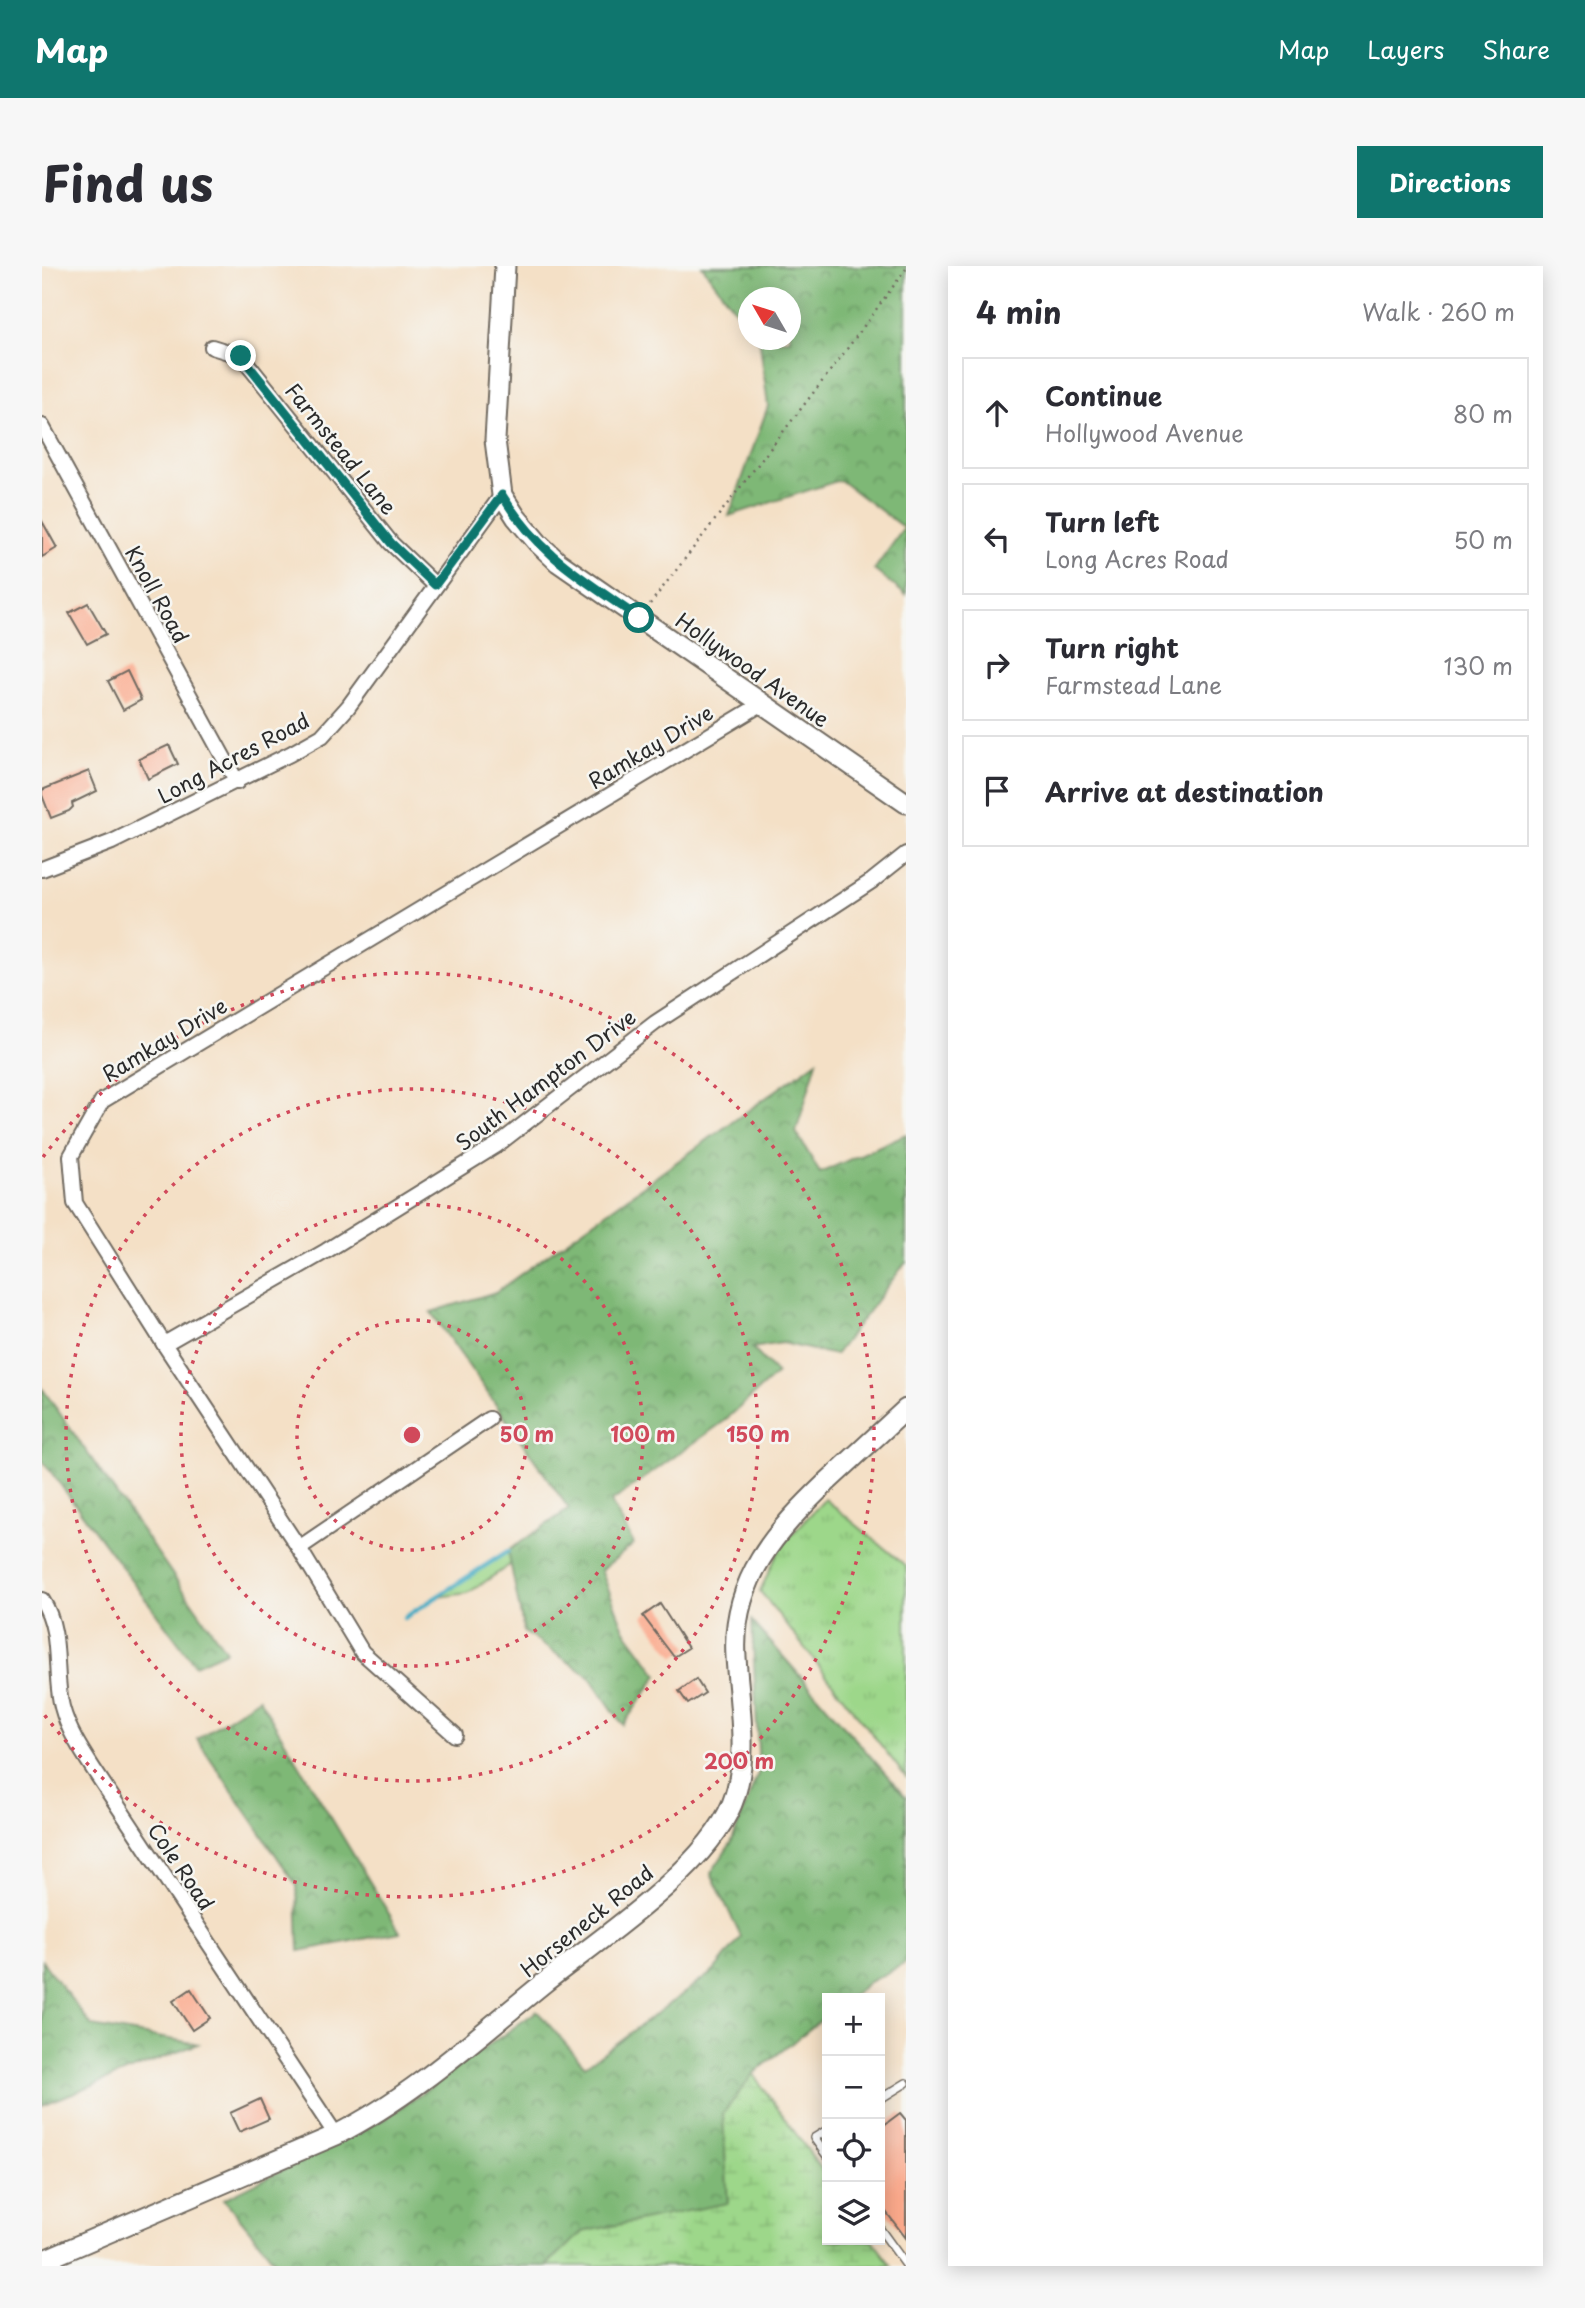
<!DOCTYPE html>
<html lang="en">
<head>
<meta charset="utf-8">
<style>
	:root { --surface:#fff; --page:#f7f7f7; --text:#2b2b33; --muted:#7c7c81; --line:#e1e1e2; --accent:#0f766e }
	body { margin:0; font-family:"Playpen Sans",sans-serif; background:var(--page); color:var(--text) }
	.controls { position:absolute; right:21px; bottom:21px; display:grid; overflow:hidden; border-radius:0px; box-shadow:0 4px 18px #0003 }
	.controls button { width:63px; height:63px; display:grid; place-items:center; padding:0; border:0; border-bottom:2px solid var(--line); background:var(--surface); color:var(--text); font:35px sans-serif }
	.compass { position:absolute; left:696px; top:21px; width:63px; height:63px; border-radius:50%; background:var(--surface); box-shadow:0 4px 18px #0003; rotate:309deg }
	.stop { position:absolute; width:21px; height:21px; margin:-16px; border:5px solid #0f766e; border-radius:50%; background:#fff }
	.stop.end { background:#0f766e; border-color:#fff; box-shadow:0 2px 7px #0008 }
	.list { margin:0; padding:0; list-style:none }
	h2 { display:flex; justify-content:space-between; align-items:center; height:91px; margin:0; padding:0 28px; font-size:30px }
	h2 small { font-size:23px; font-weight:400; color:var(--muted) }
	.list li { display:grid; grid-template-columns:46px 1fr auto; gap:21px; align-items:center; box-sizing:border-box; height:112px; margin:0 14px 14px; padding:0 14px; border:2px solid var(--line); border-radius:0px }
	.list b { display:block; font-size:26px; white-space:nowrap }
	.list p { margin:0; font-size:23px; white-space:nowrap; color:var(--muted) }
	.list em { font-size:23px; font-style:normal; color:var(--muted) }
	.icon { flex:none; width:38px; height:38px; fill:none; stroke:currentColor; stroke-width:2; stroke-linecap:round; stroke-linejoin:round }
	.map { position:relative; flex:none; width:864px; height:2000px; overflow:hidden; border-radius:0px }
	header { display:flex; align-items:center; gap:42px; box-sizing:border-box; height:98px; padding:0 35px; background:var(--accent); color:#fff }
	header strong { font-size:33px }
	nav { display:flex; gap:38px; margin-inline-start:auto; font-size:24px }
	.intro { display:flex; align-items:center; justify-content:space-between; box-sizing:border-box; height:168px; padding:0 42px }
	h1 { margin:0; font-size:49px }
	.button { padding:18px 32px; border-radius:0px; background:var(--accent); color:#fff; font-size:24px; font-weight:700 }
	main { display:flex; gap:42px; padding:0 42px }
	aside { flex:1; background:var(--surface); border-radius:0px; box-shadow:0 4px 18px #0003 }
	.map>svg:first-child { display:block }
	.grass { fill:url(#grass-tufts); stroke:#64815a; stroke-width:2 }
	.forest { fill:url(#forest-crowns); stroke:#547250; stroke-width:2 }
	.wetland { fill:url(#wetland-marsh); stroke:#64815a; stroke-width:2 }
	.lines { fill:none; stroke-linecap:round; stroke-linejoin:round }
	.stream { stroke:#45acc4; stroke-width:4.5 }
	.building { fill:#fba98b }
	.lane-casing { stroke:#716a61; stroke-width:10 }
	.street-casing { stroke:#716a61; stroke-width:18 }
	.secondary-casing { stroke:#716a61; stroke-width:23 }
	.path { stroke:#716a61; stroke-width:2.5; stroke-dasharray:2 5; stroke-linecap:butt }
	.lane { stroke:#fff; stroke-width:7 }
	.street { stroke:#fff; stroke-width:14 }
	.secondary { stroke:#fff; stroke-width:19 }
	.route { stroke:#0f766e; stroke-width:9 }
	.ring { fill:none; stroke:#d1495b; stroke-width:3.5; stroke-dasharray:3.5 7 }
	.labels { text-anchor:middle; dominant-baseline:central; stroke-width:5; stroke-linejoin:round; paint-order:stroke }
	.street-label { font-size:21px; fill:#2b2b2b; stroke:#f6f6f2 }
	.centre { fill:#d1495b; stroke:#f6f6f2; stroke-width:3.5 }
	.ring-label { font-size:21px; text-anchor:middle; font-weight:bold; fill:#d1495b; stroke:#f6f6f2; stroke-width:5; stroke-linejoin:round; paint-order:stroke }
</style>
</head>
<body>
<header>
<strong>Map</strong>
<nav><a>Map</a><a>Layers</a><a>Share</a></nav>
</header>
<div class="intro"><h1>Find us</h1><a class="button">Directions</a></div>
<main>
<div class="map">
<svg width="864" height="2000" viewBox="0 0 864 2000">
	<defs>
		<pattern id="grass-tufts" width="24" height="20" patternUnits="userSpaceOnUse" patternTransform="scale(1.75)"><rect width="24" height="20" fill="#9dd78a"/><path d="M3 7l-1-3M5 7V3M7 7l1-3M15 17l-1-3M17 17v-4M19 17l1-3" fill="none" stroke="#87b977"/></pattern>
		<pattern id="forest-crowns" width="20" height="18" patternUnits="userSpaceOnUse" patternTransform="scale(1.75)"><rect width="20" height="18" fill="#7eb876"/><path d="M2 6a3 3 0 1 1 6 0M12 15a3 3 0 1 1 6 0" fill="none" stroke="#679661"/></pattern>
		<pattern id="wetland-marsh" width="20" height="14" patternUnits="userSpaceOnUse" patternTransform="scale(1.75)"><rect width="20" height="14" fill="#9dd78a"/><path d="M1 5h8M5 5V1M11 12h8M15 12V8" fill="none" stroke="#87b977"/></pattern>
	</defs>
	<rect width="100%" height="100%" fill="#f6f6f2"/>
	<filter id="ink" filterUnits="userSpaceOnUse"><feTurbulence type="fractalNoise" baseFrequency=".0143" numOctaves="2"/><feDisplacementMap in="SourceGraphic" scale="14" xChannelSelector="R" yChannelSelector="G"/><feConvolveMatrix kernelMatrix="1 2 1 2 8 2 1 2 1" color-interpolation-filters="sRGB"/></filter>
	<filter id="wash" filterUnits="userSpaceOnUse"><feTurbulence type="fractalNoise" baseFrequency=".00686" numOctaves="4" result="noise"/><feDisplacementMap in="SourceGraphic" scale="28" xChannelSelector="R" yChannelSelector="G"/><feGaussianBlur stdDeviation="1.57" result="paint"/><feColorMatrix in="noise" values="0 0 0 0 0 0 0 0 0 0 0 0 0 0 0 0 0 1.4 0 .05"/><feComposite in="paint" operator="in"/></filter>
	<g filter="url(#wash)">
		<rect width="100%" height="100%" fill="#f4e0c6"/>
		<g class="grass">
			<polygon points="783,1233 864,1300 864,1511 718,1325 739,1280"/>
			<polygon points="466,1285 469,1298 426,1327 397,1331"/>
		</g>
		<g class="forest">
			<polygon points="660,0 864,0 864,329 832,304 862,262 798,214 687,250 726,140 718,77 716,74 748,74 748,32 706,32 706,61"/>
			<polygon points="775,795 754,866 778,907 864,868 864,996 793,1089 740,1077 710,1082 735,1108 681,1156 569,1236 592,1278 559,1304 582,1363 616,1409 581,1459 547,1410 482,1366 466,1285 527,1243 389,1046 454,1026"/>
			<polygon points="0,1122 184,1385 153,1399 0,1194"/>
			<polygon points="710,1355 864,1531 864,1697 827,1716 807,1732 785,1732 785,1749 711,1808 681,1848 686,1938 540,1966 504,2000 237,2000 182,1933 344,1852 495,1745 543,1800 672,1705 699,1671 669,1607 689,1577 717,1505"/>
			<polygon points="217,1432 358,1666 257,1685 255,1620 155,1473"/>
			<polygon points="0,1695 50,1760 156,1778 0,1839"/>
		</g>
		<polygon class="wetland" points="711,1808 785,1911 785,1974 830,1974 850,2000 504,2000 540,1966 686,1937 681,1848"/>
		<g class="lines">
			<polyline class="stream" points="362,1352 466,1285"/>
		</g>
		<g id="blocks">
			<g class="building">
				<polygon points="0,255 15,282 0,291"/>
				<polygon points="46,337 64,368 45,378 27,347"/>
				<polygon points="85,405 99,434 81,444 66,415"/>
				<polygon points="127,479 136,498 106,513 97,493"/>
				<polygon points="47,505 55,525 30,537 31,541 27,545 9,552 0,529 0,524"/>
				<polygon points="618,1338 646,1382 632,1391 601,1350"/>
				<polygon points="654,1413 663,1427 646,1438 637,1425"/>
				<polygon points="149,1723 168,1752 150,1764 131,1735"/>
				<polygon points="218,1833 227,1853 197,1866 188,1847"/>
				<polygon points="858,1847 864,1854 864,1972 838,1938 838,1862"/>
			</g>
		</g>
	</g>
	<g filter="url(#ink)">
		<use href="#blocks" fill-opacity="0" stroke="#716a61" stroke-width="2"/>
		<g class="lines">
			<g class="lane-casing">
				<g id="lane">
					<polyline points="838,1833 864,1817"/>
					<polyline points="785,1864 772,1872 785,1890"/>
					<polyline points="838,1963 864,1999"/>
				</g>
			</g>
			<g class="street-casing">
				<g id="street">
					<polyline points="170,81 199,90 349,277 393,319"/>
					<polyline points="0,160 195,516"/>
					<polyline points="0,603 70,576 248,488 280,470 306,441 460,229"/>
					<polyline points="122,1078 284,985 455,879 613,757 830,615 864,588"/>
					<polyline points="257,1282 447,1153"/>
					<path d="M0,1334C21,1366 11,1406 20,1441C26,1464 39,1484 52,1504L294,1869"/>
					<polyline points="413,1469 320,1386 257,1282 122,1078 33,937 29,890 60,835 721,437"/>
				</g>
			</g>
			<g class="secondary-casing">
				<g id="secondary">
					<polyline points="463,0 453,174 460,229 474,251 496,277 516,296 864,537"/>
					<path d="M0,1995L294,1869C371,1830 436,1770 503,1716C558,1673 664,1602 690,1538C708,1493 697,1439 694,1391C689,1314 734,1265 786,1215C812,1191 838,1167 864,1143"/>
				</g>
			</g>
			<polyline class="path" points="608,338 799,91 864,3"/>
			<use href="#lane" class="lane"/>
			<use href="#street" class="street"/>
			<use href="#secondary" class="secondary"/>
		</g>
	</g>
	<g class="lines" filter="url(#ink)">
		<path class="route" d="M199,90L349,277L393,319L460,229C497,289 541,313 597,352"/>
	</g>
	<g class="ring">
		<circle cx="370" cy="1169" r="115"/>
		<circle cx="370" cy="1169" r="231"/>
		<circle cx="370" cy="1169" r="346"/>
		<path d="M1 891A462 462 0 1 1 1 1447"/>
	</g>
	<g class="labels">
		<g class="street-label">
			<text transform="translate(300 182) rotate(51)">Farmstead Lane</text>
			<text transform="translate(116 328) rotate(61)">Knoll Road</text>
			<text transform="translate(711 403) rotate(35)">Hollywood Avenue</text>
			<text transform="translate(608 480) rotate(-31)">Ramkay Drive</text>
			<text transform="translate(191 491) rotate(-28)">Long Acres Road</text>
			<text transform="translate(122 773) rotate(-31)">Ramkay Drive</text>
			<text transform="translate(503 813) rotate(-37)">South Hampton Drive</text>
			<text transform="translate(140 1600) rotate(56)">Cole Road</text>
			<text transform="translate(544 1654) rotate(-39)">Horseneck Road</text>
		</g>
	</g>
	<circle cx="370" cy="1169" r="10" class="centre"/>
	<g class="ring-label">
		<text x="485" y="1176">50 m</text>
		<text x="601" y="1176">100 m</text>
		<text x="716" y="1176">150 m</text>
		<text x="697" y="1503">200 m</text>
	</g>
</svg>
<div class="controls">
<button>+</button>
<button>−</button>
<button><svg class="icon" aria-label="locate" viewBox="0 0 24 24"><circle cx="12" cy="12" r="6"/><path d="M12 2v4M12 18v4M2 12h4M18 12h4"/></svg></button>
<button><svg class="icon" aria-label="layers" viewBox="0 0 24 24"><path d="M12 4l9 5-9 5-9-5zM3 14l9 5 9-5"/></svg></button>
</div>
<svg class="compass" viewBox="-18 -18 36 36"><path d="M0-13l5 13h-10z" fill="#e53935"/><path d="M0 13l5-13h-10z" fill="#7c7c81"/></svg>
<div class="stop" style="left:597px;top:352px"></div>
<div class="stop end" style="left:199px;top:90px"></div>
</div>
<aside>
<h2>4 min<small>Walk · 260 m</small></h2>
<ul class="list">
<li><svg class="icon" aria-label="ahead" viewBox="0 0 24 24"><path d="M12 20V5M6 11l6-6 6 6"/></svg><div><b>Continue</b><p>Hollywood Avenue</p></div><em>80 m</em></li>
<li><svg class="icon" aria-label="left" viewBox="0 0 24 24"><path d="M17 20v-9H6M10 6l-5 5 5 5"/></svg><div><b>Turn left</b><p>Long Acres Road</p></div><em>50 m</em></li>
<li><svg class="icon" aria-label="right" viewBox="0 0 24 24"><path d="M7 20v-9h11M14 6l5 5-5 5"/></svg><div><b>Turn right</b><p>Farmstead Lane</p></div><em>130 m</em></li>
<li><svg class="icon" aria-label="arrive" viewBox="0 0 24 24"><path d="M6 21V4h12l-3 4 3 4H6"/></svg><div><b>Arrive at destination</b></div></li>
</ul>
</aside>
</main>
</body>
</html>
